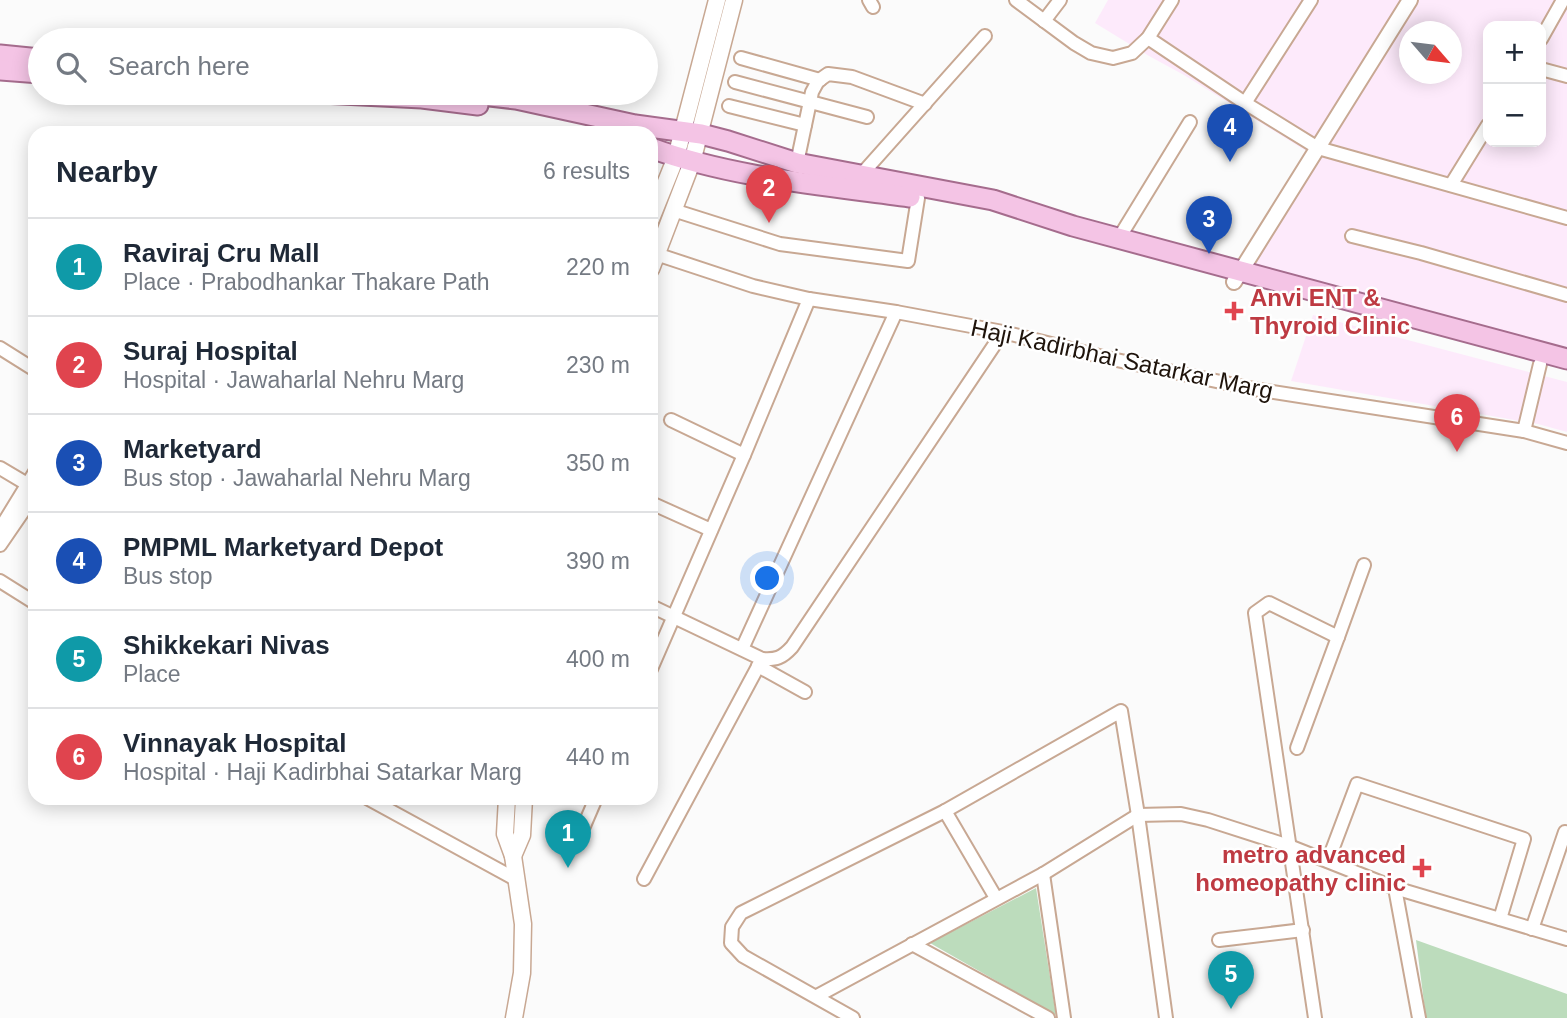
<!DOCTYPE html>
<html lang="en">
<head>
<meta charset="utf-8">
<style>
	:root { --surface:#fff; --page:#f2f2f3; --text:#1f2937; --muted:#747a83; --line:#e0e1e3; --accent:#0f766e }
	body { margin:0; font-family:Arial,sans-serif; background:var(--page); color:var(--text) }
	.controls { position:absolute; right:21px; top:21px; display:grid; overflow:hidden; border-radius:14px; box-shadow:0 4px 18px #0003 }
	.controls button { width:63px; height:63px; display:grid; place-items:center; padding:0; border:0; border-bottom:2px solid var(--line); background:var(--surface); color:var(--text); font:35px sans-serif }
	.compass { position:absolute; left:1399px; top:21px; width:63px; height:63px; border-radius:50%; background:var(--surface); box-shadow:0 4px 18px #0003; rotate:118deg }
	.you { position:absolute; left:768px; top:579px; width:24px; height:24px; margin:-18px; border:5px solid #fff; border-radius:50%; background:#1a73e8; box-shadow:0 0 0 10px #1a73e833 }
	.badge { display:grid; place-items:center; width:46px; height:46px; border-radius:50%; background:var(--accent); color:#fff; font-size:23px; font-weight:700 }
	.pin { position:absolute; translate:-50% -58px; filter:drop-shadow(0 2px 4px #0008) }
	.pin::after { content:''; position:absolute; top:37px; width:24px; height:21px; background:inherit; clip-path:polygon(0 0,100% 0,50% 100%) }
	.list { margin:0; padding:0; list-style:none }
	h2 { display:flex; justify-content:space-between; align-items:center; height:91px; margin:0; padding:0 28px; font-size:30px }
	h2 small { font-size:23px; font-weight:400; color:var(--muted) }
	.list li { display:grid; grid-template-columns:46px 1fr auto; gap:21px; align-items:center; box-sizing:border-box; height:98px; padding:0 28px; border-top:2px solid var(--line) }
	.list b { display:block; font-size:26px; white-space:nowrap }
	.list p { margin:0; font-size:23px; white-space:nowrap; color:var(--muted) }
	.list em { font-size:23px; font-style:normal; color:var(--muted) }
	.icon { flex:none; width:38px; height:38px; fill:none; stroke:currentColor; stroke-width:2; stroke-linecap:round; stroke-linejoin:round }
	.map { position:relative; flex:none; width:1567px; height:1018px; overflow:hidden }
	.search { position:absolute; background:var(--surface); box-shadow:0 4px 18px #0003; left:28px; top:28px; width:630px; height:77px; display:flex; align-items:center; gap:18px; box-sizing:border-box; padding:0 24px; border-radius:38px; color:var(--muted); font-size:26px }
	.panel { position:absolute; background:var(--surface); box-shadow:0 4px 18px #0003; left:28px; top:126px; width:630px; height:679px; border-radius:21px }
	.map>svg:first-child { display:block }
	.commercial { fill:#fdeafb; fill-rule:evenodd }
	.green { fill:#bcdcbc }
	.lines { fill:none; stroke-linecap:round; stroke-linejoin:round }
	.minor-casing { stroke:#c8a893; stroke-width:16 }
	.tertiary-casing { stroke:#c8a893; stroke-width:18 }
	.secondary-casing { stroke:#c8a893; stroke-width:19 }
	.primary-casing { stroke:#a56c8d; stroke-width:23 }
	.minor { stroke:#fff; stroke-width:12 }
	.tertiary { stroke:#fff; stroke-width:14 }
	.secondary { stroke:#fff; stroke-width:16 }
	.primary { stroke:#f4c4e5; stroke-width:19 }
	.health-dot { fill:#e0444e; stroke:#fff; stroke-width:2.5 }
	.labels { text-anchor:middle; dominant-baseline:central; stroke-width:5; stroke-linejoin:round; paint-order:stroke }
	.health-label { font-size:24px; font-weight:bold; fill:#be3a42; stroke:#fff; text-anchor:start }
	.street-label { font-size:24px; fill:#1f140c; stroke:#fff }
</style>
</head>
<body>
<div class="map">
<svg width="1567" height="1018" viewBox="0 0 1567 1018">
	<rect width="100%" height="100%" fill="#fbfbfb"/>
	<g class="commercial">
		<path d="M1108,0H1567V349L1239,260L1306,151L1184,75L1149,56L1095,23ZM1488,26H1541V142H1488ZM1410,32H1452V74H1410Z"/>
		<polygon points="1313,315 1567,382 1567,432 1538,424 1291,381"/>
	</g>
	<g class="green">
		<polygon points="1036,888 1056,1015 930,943"/>
		<polygon points="1416,940 1567,994 1567,1018 1426,1018"/>
	</g>
	<g class="lines">
		<g class="minor-casing">
			<g id="minor">
				<polyline points="869,0 873,7"/>
				<polyline points="1016,0 1074,43 1091,53 1113,58 1132,53 1148,38 1172,0"/>
				<polyline points="1044,21 1060,0"/>
				<polyline points="1148,38 1245,103 1318,148 1567,218"/>
				<polyline points="1541,39 1563,0"/>
				<polyline points="741,58 820,80"/>
				<polyline points="1541,69 1567,76"/>
				<polyline points="735,82 867,117"/>
				<polyline points="1245,103 1311,0"/>
				<polyline points="729,106 805,125"/>
				<polyline points="797,163 812,92 818,81 828,74 852,77 925,104"/>
				<polyline points="861,175 985,36"/>
				<polyline points="1451,185 1488,125"/>
				<polyline points="673,210 780,244 908,261 918,198"/>
				<polyline points="1352,236 1421,253 1567,295"/>
				<polyline points="1119,238 1190,122"/>
				<polyline points="656,254 753,286 809,299 896,312 1003,332 1107,358 1254,389 1524,431 1540,364"/>
				<polyline points="0,348 35,370"/>
				<polyline points="671,420 744,455"/>
				<polyline points="1524,431 1567,443"/>
				<polyline points="0,468 27,484"/>
				<polyline points="651,503 711,530"/>
				<polyline points="0,529 35,472"/>
				<polyline points="0,545 35,494"/>
				<polyline points="0,581 35,603"/>
				<polyline points="651,606 762,659"/>
				<polyline points="742,649 896,312"/>
				<polyline points="758,666 805,692"/>
				<polyline points="651,669 744,455 809,299"/>
				<polyline points="1297,748 1338,637"/>
				<polyline points="367,798 517,880"/>
				<polyline points="945,811 996,898"/>
				<polyline points="584,826 596,798"/>
				<polyline points="1328,861 1357,784 1524,839 1500,919"/>
				<polyline points="1043,874 1064,1018"/>
				<path d="M644,879L762,659C776,660 782,658 792,647L1003,332"/>
				<polyline points="1395,888 1419,1018"/>
				<polyline points="1532,929 1565,832"/>
				<polyline points="1219,940 1303,930"/>
				<polyline points="912,944 1048,1018"/>
				<polyline points="817,996 1043,874 1138,815 1181,814 1208,820 1289,846 1395,888 1567,939"/>
				<polyline points="853,1018 743,956 731,943 732,927 741,913 945,811 1121,711 1138,815 1166,1018"/>
				<polyline points="1315,1018 1255,613 1269,603 1338,637 1364,565"/>
			</g>
		</g>
		<g class="tertiary-casing">
			<polyline id="tertiary" points="1234,282 1410,0"/>
		</g>
		<g class="secondary-casing">
			<g id="secondary">
				<polyline points="651,219 676,157 717,0"/>
				<polyline points="651,269 692,162 734,0"/>
				<polyline points="507,798 505,834 513,856 523,924 522,973 514,1018"/>
				<polyline points="513,856 522,835 524,798"/>
			</g>
		</g>
		<g class="primary-casing">
			<g id="primary">
				<polyline points="0,55 40,59"/>
				<polyline points="0,70 40,73"/>
				<polyline points="321,93 422,98 478,105"/>
				<polyline points="464,93 516,99 635,125 701,134 728,141 797,163 993,200 1073,226 1567,359"/>
				<path d="M651,148C733,178 824,185 910,197"/>
			</g>
		</g>
		<use href="#minor" class="minor"/>
		<use href="#tertiary" class="tertiary"/>
		<use href="#secondary" class="secondary"/>
		<use href="#primary" class="primary"/>
	</g>
	<g class="health-dot">
		<path d="M1230.5 300.5h7v7h7v7h-7v7h-7v-7h-7v-7h7z"/>
		<path d="M1418.5 857.5h7v7h7v7h-7v7h-7v-7h-7v-7h7z"/>
	</g>
	<g class="labels">
		<g class="health-label">
			<text x="1250" y="297">Anvi ENT &amp;<tspan x="1250" dy="28">Thyroid Clinic</tspan></text>
			<text x="1406" y="854" text-anchor="end">metro advanced<tspan x="1406" dy="28">homeopathy clinic</tspan></text>
		</g>
		<g class="street-label">
			<text transform="translate(1122 359) rotate(12)">Haji Kadirbhai Satarkar Marg</text>
		</g>
	</g>
</svg>
<div class="controls">
<button>+</button>
<button>−</button>
</div>
<svg class="compass" viewBox="-18 -18 36 36"><path d="M0-13l5 13h-10z" fill="#e53935"/><path d="M0 13l5-13h-10z" fill="#747a83"/></svg>
<div class="you"></div>
<div class="pin badge" style="left:568px;top:868px;background:#0f9aa8">1</div>
<div class="pin badge" style="left:769px;top:223px;background:#e0444e">2</div>
<div class="pin badge" style="left:1209px;top:254px;background:#1a4fb4">3</div>
<div class="pin badge" style="left:1230px;top:162px;background:#1a4fb4">4</div>
<div class="pin badge" style="left:1231px;top:1009px;background:#0f9aa8">5</div>
<div class="pin badge" style="left:1457px;top:452px;background:#e0444e">6</div>
<div class="search"><svg class="icon" aria-label="search" viewBox="0 0 24 24"><circle cx="10" cy="10" r="6"/><path d="M15 15l6 6"/></svg>Search here</div>
<section class="panel">
<h2>Nearby<small>6 results</small></h2>
<ul class="list">
<li><span class="badge" style="background:#0f9aa8">1</span><div><b>Raviraj Cru Mall</b><p>Place · Prabodhankar Thakare Path</p></div><em>220 m</em></li>
<li><span class="badge" style="background:#e0444e">2</span><div><b>Suraj Hospital</b><p>Hospital · Jawaharlal Nehru Marg</p></div><em>230 m</em></li>
<li><span class="badge" style="background:#1a4fb4">3</span><div><b>Marketyard</b><p>Bus stop · Jawaharlal Nehru Marg</p></div><em>350 m</em></li>
<li><span class="badge" style="background:#1a4fb4">4</span><div><b>PMPML Marketyard Depot</b><p>Bus stop</p></div><em>390 m</em></li>
<li><span class="badge" style="background:#0f9aa8">5</span><div><b>Shikkekari Nivas</b><p>Place</p></div><em>400 m</em></li>
<li><span class="badge" style="background:#e0444e">6</span><div><b>Vinnayak Hospital</b><p>Hospital · Haji Kadirbhai Satarkar Marg</p></div><em>440 m</em></li>
</ul>
</section>
</div>
</body>
</html>
